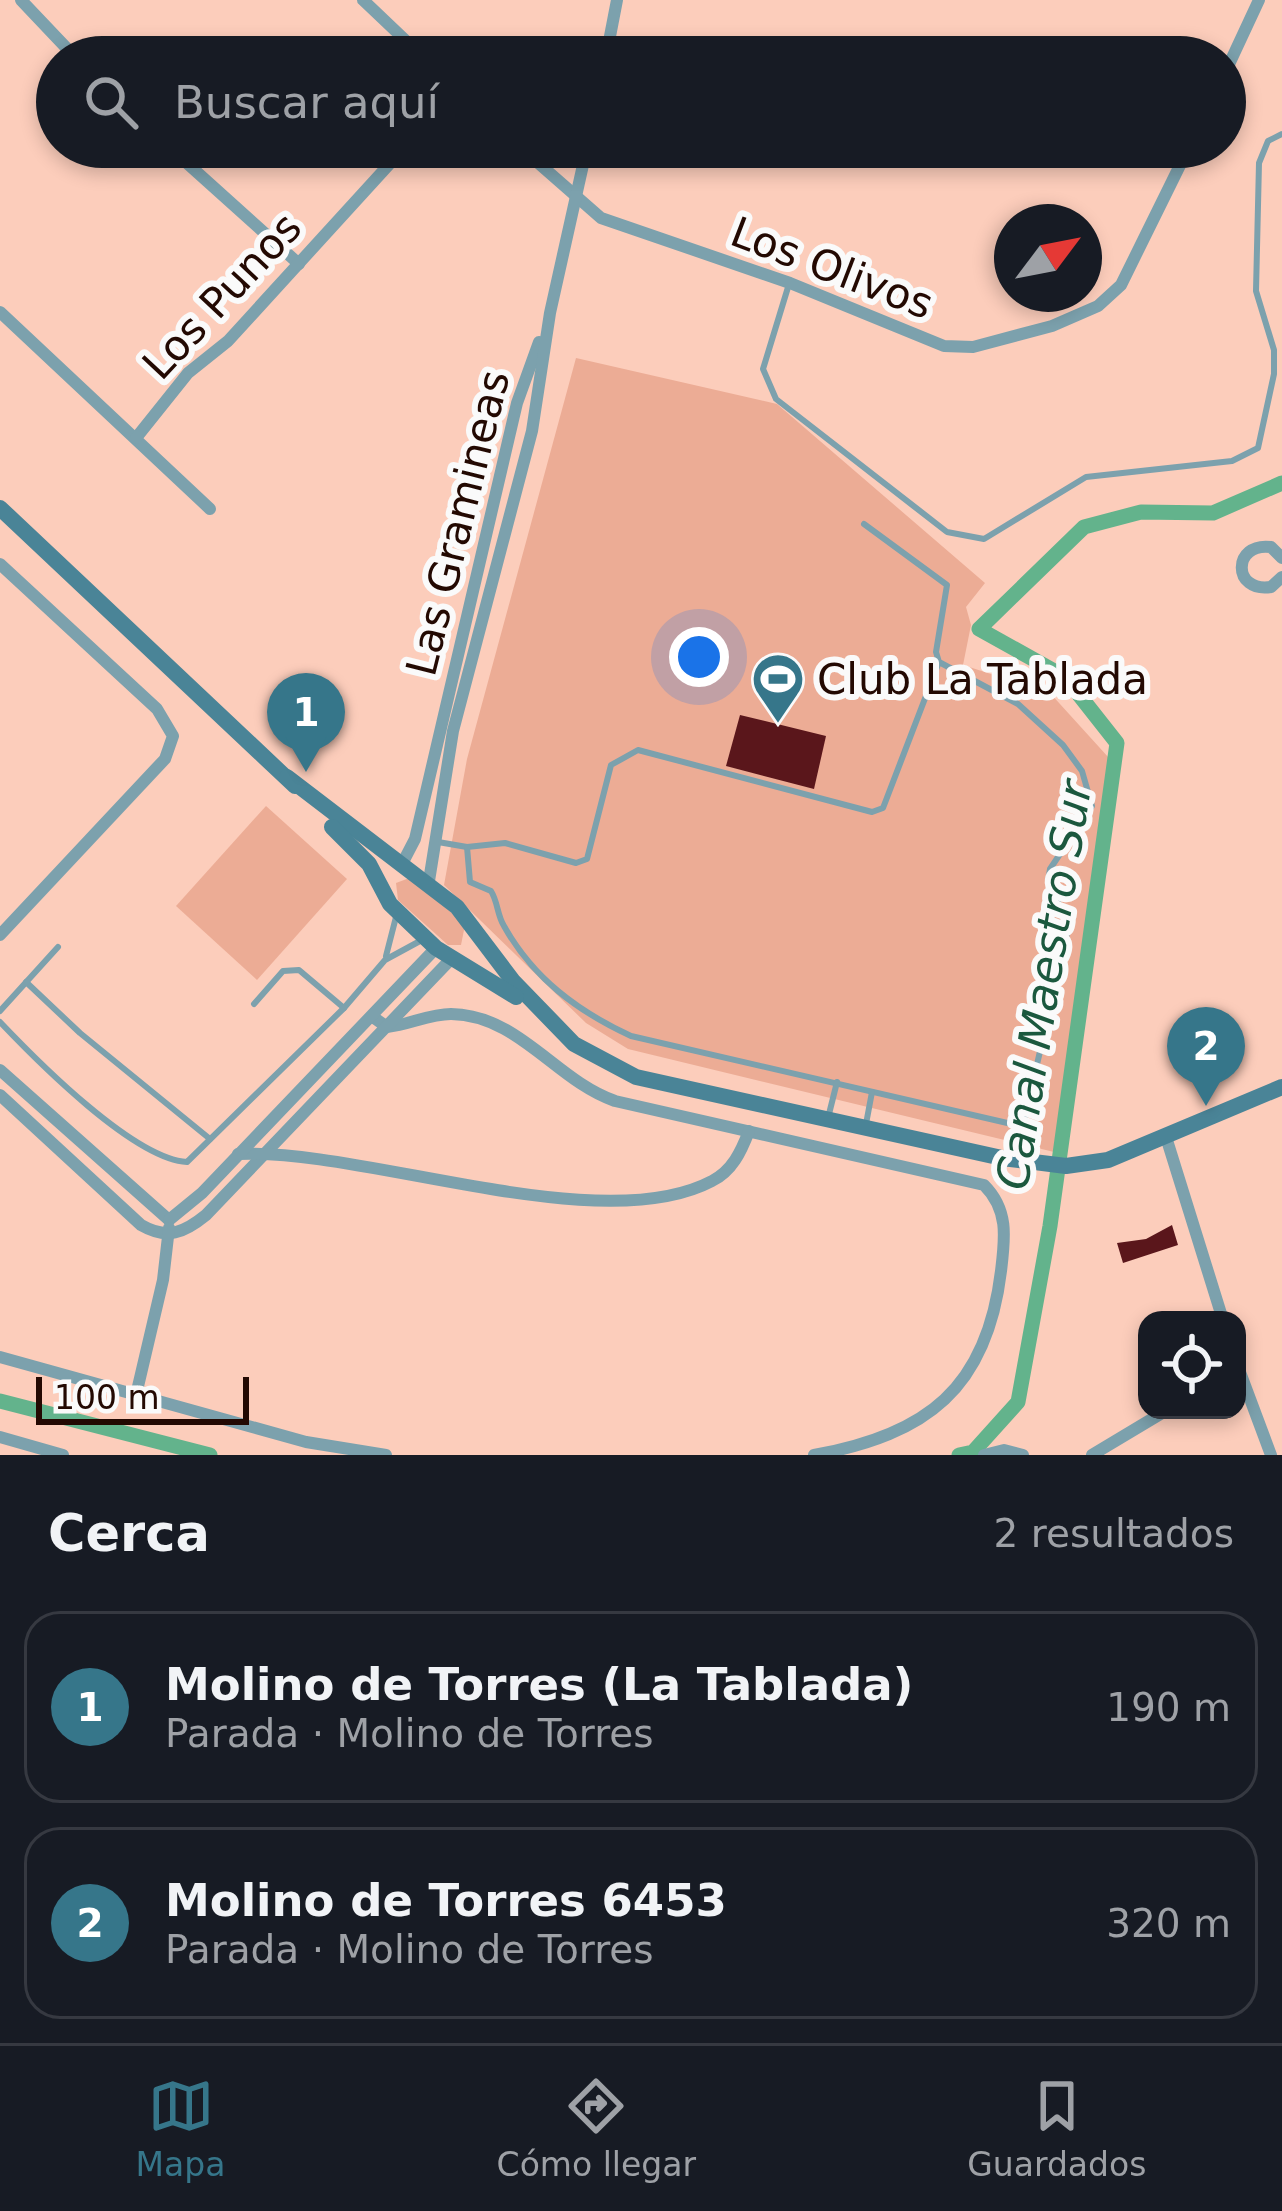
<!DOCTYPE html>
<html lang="es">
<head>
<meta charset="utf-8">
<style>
	:root { --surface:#171b24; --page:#242831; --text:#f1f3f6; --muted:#9ea1a6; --line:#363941; --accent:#36768a }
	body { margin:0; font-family:"DejaVu Sans",sans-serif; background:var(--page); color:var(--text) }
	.controls { position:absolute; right:36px; bottom:36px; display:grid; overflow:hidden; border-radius:24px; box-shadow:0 6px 18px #0003 }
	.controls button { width:108px; height:108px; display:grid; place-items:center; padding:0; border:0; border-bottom:3px solid var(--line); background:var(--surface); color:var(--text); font:60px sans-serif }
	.compass { position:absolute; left:994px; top:204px; width:108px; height:108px; border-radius:50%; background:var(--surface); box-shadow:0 6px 18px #0003; rotate:58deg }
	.scale { position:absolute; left:36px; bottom:30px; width:213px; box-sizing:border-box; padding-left:12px; border:6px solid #230902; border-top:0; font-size:33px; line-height:42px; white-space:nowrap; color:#230902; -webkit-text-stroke:9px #fafafa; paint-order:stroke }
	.you { position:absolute; left:699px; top:657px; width:42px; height:42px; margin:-30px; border:9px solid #fff; border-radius:50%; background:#1a73e8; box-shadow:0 0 0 18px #1a73e833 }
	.badge { display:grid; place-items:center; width:78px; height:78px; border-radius:50%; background:var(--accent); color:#fff; font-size:39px; font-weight:700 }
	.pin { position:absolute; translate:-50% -99px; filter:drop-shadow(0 3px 6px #0008) }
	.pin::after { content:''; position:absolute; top:63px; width:42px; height:36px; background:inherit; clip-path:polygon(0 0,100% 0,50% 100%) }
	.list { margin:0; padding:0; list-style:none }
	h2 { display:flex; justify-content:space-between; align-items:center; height:156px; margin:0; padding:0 48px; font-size:51px }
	h2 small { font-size:39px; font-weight:400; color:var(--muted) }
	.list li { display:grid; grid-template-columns:78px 1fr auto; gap:36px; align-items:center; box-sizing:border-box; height:192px; margin:0 24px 24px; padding:0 24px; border:3px solid var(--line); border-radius:36px }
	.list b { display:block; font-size:45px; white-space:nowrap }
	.list p { margin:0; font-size:39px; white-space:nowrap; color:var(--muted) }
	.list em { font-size:39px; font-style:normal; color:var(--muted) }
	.icon { flex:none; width:66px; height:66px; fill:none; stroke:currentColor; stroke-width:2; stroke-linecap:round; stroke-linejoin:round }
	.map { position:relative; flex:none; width:1282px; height:1455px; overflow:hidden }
	.search { position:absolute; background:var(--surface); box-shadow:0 6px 18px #0003; left:36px; right:36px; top:36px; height:132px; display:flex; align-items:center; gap:30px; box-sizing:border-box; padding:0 42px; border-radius:66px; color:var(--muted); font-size:45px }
	.sheet { height:588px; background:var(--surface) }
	nav { display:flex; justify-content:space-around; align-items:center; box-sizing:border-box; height:168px; border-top:3px solid var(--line); background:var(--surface); font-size:33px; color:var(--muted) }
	nav a { display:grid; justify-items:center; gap:6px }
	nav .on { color:var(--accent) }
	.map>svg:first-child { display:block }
	.green { fill:#ecac95 }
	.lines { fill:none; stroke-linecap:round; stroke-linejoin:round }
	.canal { stroke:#63b38c; stroke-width:15 }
	.building { fill:#5a161b }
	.lane { stroke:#7ca1ad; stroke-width:6 }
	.street { stroke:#7ca1ad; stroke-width:12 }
	.secondary { stroke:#4a8497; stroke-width:16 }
	.labels { text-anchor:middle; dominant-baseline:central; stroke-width:12; stroke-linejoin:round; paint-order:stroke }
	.street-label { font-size:42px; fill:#230902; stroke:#fafafa }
	.poi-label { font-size:42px; fill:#230902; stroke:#fafafa; text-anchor:start }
	.water-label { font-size:45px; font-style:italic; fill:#1b583e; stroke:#fafafa }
</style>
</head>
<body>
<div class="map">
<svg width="1282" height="1455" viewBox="0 0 1282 1455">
	<rect width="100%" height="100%" fill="#fccdbb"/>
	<g class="green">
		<polygon points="576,358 777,404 985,583 966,607 971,625 963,665 1050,693 1109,758 1054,1152 628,1049 586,1023 444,885 467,759"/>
		<polygon points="266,806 347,879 257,980 176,906"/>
		<polygon points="412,877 465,925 461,945 448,945 398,900 396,883"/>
	</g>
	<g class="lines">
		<g class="canal">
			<polyline points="0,1401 210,1455"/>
			<polyline points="959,1455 973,1452 1018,1402 1050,1226 1117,743 1065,677 979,629 1084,527 1141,512 1213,513 1282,483"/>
		</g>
	</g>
	<g class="building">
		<polygon points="740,715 826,736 814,789 726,766"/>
		<polygon points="1172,1225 1178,1245 1123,1263 1117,1243 1146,1239"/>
	</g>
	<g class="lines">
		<g class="lane">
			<polyline points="789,284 763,369 776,399 947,532 984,539 1086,477 1232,461 1258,448 1274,374 1274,350 1256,291 1259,163 1268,141 1282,134"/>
			<polyline points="438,842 467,847 505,843 576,863 587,859 611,765 638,750 872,812 883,808 939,662"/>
			<path d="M467,847L470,882L491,891C498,902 497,915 504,926C533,978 577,1011 631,1036L1016,1125L1024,1121L1069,925L1048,882L1050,869L1092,806L1082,771L1063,745L1018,704L939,662L936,652L947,585L864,524"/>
			<polyline points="386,956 396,917"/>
			<polyline points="26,982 80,1033 210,1139"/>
			<polyline points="254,1004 283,971 299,970 344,1008"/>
			<polyline points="0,1011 58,947"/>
			<path d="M0,1022C38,1062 134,1159 187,1162L344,1008L385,960L420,941"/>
			<polyline points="829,1114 837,1082"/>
			<polyline points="866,1124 872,1092"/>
		</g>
		<g class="street">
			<polyline points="21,0 75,57"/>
			<polyline points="363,0 423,57"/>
			<polyline points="606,57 617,0"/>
			<polyline points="1225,73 1259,0"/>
			<polyline points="169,147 299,264"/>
			<polyline points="520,147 601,218 790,283 944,346 973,347 1052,326 1098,306 1121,285 1189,147"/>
			<polyline points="0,312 210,509"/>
			<polyline points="136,438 188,373 228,341 405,147"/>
			<path d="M1282,558L1271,547C1232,542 1232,593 1271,587L1282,577"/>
			<polyline points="0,564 157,709 173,736 165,759 0,935"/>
			<polyline points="402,864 415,839 517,403 539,342"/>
			<polyline points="429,881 453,731 532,431 550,313 587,147"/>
			<path d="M373,1017L387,1027C409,1025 429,1014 451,1014C519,1015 555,1080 615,1101L984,1185C1009,1210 1005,1238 1001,1271C987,1388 927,1435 814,1455"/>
			<polyline points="0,1070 169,1220"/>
			<path d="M0,1095L141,1225C167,1240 184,1233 206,1215L451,959"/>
			<polyline points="1166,1137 1223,1320"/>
			<path d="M238,1154C364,1148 601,1240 712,1181C732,1171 741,1152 749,1131"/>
			<polyline points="169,1220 202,1193 436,948"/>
			<polyline points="0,1357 306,1442 386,1455"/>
			<polyline points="1237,1364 1271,1455"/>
			<polyline points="136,1395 163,1280 169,1228"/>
			<polyline points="0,1437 63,1455"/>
			<polyline points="984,1455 1004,1450 1023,1455"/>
			<polyline points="1092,1455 1167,1410"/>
		</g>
		<g class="secondary">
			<polyline points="0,508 295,786"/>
			<polyline points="287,777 457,907 513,981 574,1044 636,1077 1002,1158 1066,1166 1108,1160 1282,1087"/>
			<polyline points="332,827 369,864 390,904 436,948 516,997"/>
		</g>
	</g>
	<defs>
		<g id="stadium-pin" transform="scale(2.7)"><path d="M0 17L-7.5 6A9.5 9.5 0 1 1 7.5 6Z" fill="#36768a" stroke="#fafafa"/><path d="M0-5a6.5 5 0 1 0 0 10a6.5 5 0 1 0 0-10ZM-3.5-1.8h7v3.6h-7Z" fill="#fff"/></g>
	</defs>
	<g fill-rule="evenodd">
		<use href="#stadium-pin" x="778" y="679"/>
	</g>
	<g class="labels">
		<g class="street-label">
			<text transform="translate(832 268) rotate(21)">Los Olivos</text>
			<text transform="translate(222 296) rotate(-47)">Los Punos</text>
			<text transform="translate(458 523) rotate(-76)">Las Gramineas</text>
		</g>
		<g class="poi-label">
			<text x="817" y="679">Club La Tablada</text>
		</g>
		<g class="water-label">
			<text transform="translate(1044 985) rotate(-81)">Canal Maestro Sur</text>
		</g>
	</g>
</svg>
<div class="controls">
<button><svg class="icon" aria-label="locate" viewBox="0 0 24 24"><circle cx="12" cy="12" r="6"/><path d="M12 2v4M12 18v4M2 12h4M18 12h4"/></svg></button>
</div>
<svg class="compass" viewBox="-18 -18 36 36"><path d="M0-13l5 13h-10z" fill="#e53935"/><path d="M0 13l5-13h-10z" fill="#9ea1a6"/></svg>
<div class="scale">100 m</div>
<div class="you"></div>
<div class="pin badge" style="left:306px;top:772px">1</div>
<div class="pin badge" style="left:1206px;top:1106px">2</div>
<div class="search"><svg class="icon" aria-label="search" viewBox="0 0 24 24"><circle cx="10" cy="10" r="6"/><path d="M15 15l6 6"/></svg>Buscar aquí</div>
</div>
<section class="sheet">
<h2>Cerca<small>2 resultados</small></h2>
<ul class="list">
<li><span class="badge">1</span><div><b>Molino de Torres (La Tablada)</b><p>Parada · Molino de Torres</p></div><em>190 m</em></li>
<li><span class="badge">2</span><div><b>Molino de Torres 6453</b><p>Parada · Molino de Torres</p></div><em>320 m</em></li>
</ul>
</section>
<nav>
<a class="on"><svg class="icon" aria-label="map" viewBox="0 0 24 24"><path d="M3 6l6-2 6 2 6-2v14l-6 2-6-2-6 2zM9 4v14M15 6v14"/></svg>Mapa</a>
<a><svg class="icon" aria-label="directions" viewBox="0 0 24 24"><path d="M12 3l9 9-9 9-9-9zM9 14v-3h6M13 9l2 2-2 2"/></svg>Cómo llegar</a>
<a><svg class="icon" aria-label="saved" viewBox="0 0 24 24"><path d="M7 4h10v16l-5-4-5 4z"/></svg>Guardados</a>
</nav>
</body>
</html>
